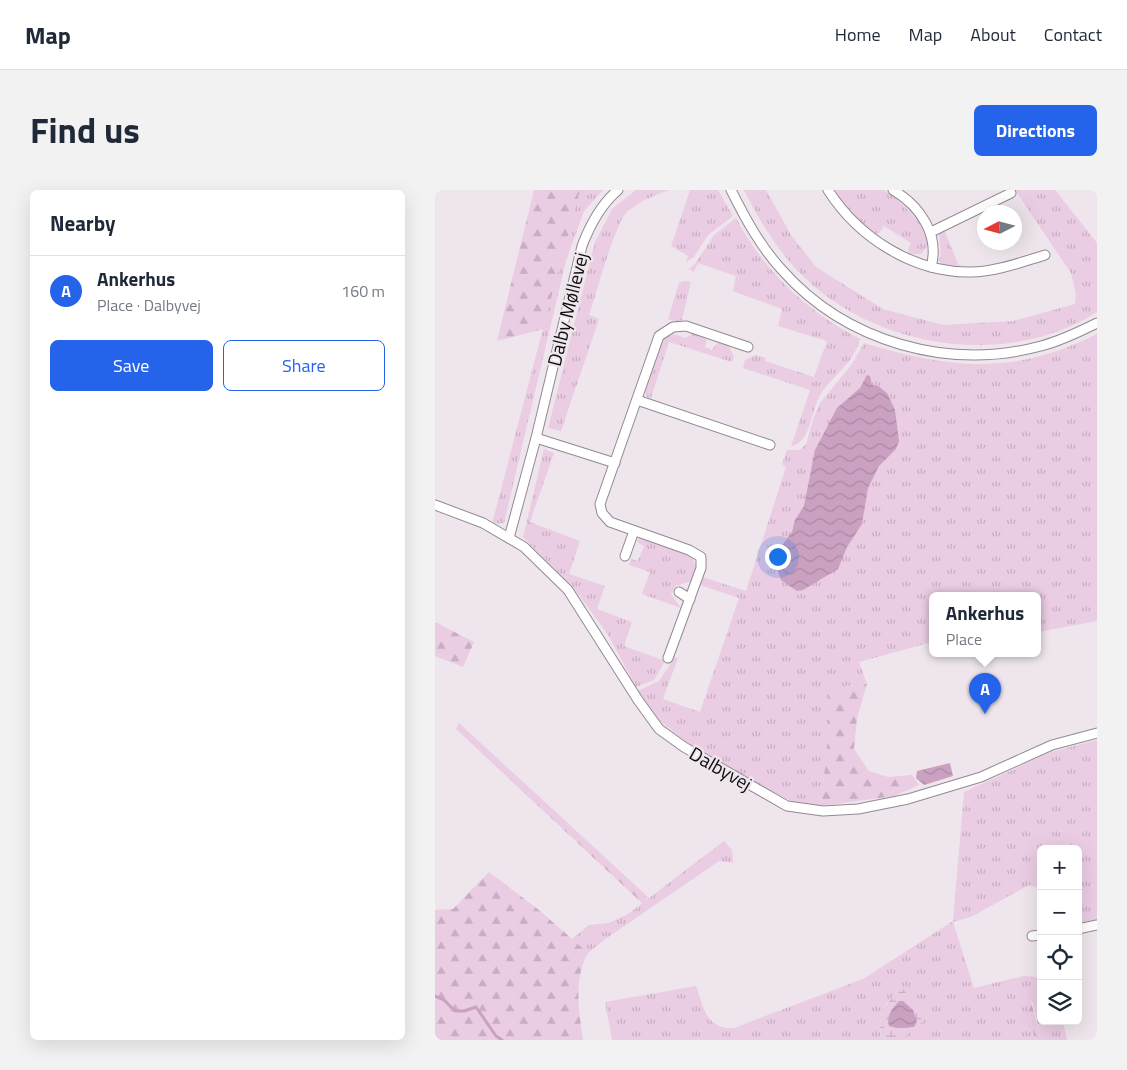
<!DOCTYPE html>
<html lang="en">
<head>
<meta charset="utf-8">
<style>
	:root { --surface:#fff; --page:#f2f2f3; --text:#1f2937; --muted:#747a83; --line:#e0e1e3; --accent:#2563eb }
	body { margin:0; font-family:"Titillium Web",sans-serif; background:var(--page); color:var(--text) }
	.controls { position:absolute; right:15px; bottom:15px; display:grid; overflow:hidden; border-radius:8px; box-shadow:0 5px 20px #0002 }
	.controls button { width:45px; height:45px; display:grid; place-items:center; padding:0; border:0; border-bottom:1px solid var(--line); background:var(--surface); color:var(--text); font:25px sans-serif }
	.compass { position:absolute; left:542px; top:15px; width:45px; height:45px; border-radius:50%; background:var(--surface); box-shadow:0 5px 20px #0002; rotate:264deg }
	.you { position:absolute; left:342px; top:366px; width:18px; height:18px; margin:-12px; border:4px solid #fff; border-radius:50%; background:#1a73e8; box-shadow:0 0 0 8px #1a73e833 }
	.badge { display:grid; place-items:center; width:32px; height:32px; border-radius:50%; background:var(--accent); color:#fff; font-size:16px; font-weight:700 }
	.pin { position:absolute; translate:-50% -41px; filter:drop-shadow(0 1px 2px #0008) }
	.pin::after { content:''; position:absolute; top:26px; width:18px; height:15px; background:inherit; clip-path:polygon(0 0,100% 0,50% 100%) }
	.popup { position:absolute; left:494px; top:402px; width:112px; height:65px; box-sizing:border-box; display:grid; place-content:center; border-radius:8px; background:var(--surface); filter:drop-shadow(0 1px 4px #0005); font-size:16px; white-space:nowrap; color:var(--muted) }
	.popup b { font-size:19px; color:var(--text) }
	.popup::after { content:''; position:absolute; left:50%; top:100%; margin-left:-10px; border:10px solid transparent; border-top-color:var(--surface) }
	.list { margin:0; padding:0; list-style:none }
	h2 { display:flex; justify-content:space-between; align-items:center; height:65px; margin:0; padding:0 20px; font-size:21px }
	h2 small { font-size:16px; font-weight:400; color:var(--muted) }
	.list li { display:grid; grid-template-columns:32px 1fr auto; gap:15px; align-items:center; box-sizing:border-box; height:70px; padding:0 20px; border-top:1px solid var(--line) }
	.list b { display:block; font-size:19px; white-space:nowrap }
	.list p { margin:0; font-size:16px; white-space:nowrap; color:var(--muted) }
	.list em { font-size:16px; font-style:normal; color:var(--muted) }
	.actions { display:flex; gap:10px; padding:15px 20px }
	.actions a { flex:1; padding:11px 0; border:1px solid var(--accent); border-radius:8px; text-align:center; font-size:18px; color:var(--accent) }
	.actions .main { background:var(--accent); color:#fff }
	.icon { flex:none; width:28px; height:28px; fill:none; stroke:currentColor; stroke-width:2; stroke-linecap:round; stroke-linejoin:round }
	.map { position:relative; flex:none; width:662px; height:850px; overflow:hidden; border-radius:8px }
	header { display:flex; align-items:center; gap:30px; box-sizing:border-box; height:70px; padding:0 25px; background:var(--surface); border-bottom:1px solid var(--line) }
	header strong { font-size:24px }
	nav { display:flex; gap:28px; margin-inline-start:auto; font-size:18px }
	.intro { display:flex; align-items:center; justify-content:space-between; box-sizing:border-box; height:120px; padding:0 30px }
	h1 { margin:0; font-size:35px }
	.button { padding:12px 22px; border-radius:8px; background:var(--accent); color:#fff; font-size:18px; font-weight:700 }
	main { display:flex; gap:30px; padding:0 30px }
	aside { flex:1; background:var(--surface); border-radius:8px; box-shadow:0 5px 20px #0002 }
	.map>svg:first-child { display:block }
	.grass { fill:url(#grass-tufts); fill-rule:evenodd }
	.forest { fill:url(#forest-firs) }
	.wetland { fill:url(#wetland-marsh) }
	.water { fill:url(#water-waves) }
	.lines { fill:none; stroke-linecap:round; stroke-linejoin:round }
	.stream { stroke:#caa1c1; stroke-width:3 }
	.minor-casing { stroke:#928a90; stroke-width:11 }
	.minor { stroke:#fff; stroke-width:9 }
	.labels { text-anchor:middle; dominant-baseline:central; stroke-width:4.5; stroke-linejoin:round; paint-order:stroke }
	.street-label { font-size:19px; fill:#0e0b0d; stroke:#eee6ec }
</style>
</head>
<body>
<header>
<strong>Map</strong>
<nav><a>Home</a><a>Map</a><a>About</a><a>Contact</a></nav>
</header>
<div class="intro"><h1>Find us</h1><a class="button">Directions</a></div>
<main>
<aside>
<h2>Nearby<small></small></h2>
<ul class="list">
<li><span class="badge">A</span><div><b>Ankerhus</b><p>Place · Dalbyvej</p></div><em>160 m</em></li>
</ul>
<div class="actions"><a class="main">Save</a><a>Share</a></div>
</aside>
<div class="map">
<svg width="662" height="850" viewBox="0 0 662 850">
	<defs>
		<pattern id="grass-tufts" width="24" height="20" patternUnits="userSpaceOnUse" patternTransform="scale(1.25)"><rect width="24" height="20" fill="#eacce3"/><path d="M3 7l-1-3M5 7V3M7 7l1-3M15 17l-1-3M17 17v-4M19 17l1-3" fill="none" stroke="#c8aec2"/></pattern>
		<pattern id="forest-firs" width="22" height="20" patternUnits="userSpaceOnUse" patternTransform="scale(1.25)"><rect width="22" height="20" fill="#eacce3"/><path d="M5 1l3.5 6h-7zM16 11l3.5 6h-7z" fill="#c8aec2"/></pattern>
		<pattern id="wetland-marsh" width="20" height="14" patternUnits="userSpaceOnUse" patternTransform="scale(1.25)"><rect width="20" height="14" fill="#eacce3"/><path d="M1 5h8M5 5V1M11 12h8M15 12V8" fill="none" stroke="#c8aec2"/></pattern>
		<pattern id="water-waves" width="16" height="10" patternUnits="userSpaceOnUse" patternTransform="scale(1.25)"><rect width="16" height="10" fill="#caa1c1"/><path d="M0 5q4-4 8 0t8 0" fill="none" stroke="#ac89a5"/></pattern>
	</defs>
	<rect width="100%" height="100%" fill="#eee6ec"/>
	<g class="grass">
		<polygon points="144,0 168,0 149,21 131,71 69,333 57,334"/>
		<path d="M201,0H234C220,5 205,11 193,21C180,32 161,105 154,125L164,129L126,241L113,238L160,52L177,19Z"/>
		<polygon points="255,0 283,0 298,26 273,45 259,67 251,72 253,66 236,56"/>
		<path d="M309,0H331L356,45L381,77L448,119L508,135L578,131L640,114L641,104L636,83L580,0H620L662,53V122C573,179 443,159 369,87C343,62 325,32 309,0Z"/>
		<path d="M397,0H448L452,2C470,15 483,29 494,48V54L486,64H475L473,60L476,53L449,36L444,43L439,44L417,24Z"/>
		<path d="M301,28C329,81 372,122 425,149C418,176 394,187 383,209C376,224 375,253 356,256L375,200L308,178L310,170L321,165L331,168L330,171L379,187L392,151L343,136L347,119L298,101L301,86L263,73L259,82L254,79L260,74L279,45Z"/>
		<path d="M509,39L523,74L530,79L509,76L504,71C508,60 503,51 505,42Z"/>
		<polygon points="250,91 256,92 247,130 242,132 233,129 244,93"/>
		<polygon points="259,143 272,150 270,157 277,160 283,152 294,156 299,167 297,172 234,152 216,208 212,207 210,202 227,149 239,144 250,148"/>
		<path d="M662,144V431L603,442L602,405H498L497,452L424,472L432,494L393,498V545L386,616L358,612L267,564L225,531L203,501L224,491L240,467L243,468L228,509L265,522L304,408L265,395L267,387L311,401L351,277L347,274L352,260H365L371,254L379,227L385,213L417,174L429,153C515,179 578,186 662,144Z"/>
		<polygon points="109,259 119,263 95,332 145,351 134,384 170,396 162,419 197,432 189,456 230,471 219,490 201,497 172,443 138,397 88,347"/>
		<polygon points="204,348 256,366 261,377 257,391 240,396 236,404 246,418 207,404 215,382 194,375 196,369 203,371 209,356 202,352"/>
		<path d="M662,550V732L643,734V659H606V699L594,695L536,727L518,732L539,798L588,786L606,787V831H628L632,850H606L598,813L589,801L600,850H177L170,812L261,796C269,817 271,840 299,838L428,789L518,731L529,602L616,562ZM465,795L472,845L446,849C444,837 444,824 451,814C457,807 463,804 465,795Z"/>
		<polygon points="289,651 297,660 298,673 284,671 169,750 153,763 137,749 154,735 174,733 193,724"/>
	</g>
	<g class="forest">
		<polygon points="99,0 145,0 108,139 62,151"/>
		<polygon points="0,432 39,452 28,477 0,466"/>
		<polygon points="432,494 422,528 419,559 434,581 453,587 477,585 484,595 459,606 386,616 393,545 393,498"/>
		<polygon points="24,533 213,707 208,714 21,539"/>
		<path d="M54,682L104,720L153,763C138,789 144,822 148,850H0V720L18,719Z"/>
		<polygon points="592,796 606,850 600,850 589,801"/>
	</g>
	<path class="wetland" d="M465,794L489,830L472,845L446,849C445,837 443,824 452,814C457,807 463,804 465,794Z"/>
	<g class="water">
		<polygon points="432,185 435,186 437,195 443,196 452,203 460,220 464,251 461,259 444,276 433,298 427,334 412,357 403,379 368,400 362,401 346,390 340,373 348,354 357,342 360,330 369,316 380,260 402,218 425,198"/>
		<polygon points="515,573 518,586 489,595 481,588 482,581"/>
		<path d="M464,811H468L478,820L482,832L479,837L461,838L454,836C451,826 457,819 464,811Z"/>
	</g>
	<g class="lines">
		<polyline class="stream" points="0,806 9,810 20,821 29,821 41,817 61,846 67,850"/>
		<g class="minor-casing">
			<g id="minor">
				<path d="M296,0C310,28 325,56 347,80C411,152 513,181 606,156C625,151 644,142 662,133"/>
				<path d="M393,0C423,47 478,83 536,82C560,82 587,72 610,65"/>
				<path d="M458,0C485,16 505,45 496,77"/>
				<polyline points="496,42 576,3"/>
				<polyline points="202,210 335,255"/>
				<polyline points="101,248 180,273"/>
				<polyline points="0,315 48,333 89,357 133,400 203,510 224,539 249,557 352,616 388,621 423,619 473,609 546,587 617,555 662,543"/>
				<path d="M74,348L101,248L147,56C155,35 165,15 183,0"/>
				<polyline points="190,366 199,341"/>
				<polyline points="244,402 255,409"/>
				<polyline points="233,468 266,378 266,367 254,360 175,332 167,323 165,314 224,146 238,137 251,136 313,157"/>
				<polyline points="643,739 662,735"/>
				<polyline points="597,746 606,745"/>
			</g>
		</g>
		<use href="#minor" class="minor"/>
	</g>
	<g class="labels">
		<g class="street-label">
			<text transform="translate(132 119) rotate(-76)">Dalby Møllevej</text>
			<text transform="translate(286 578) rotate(30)">Dalbyvej</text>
		</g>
	</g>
</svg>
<div class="controls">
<button>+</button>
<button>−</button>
<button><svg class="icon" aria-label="locate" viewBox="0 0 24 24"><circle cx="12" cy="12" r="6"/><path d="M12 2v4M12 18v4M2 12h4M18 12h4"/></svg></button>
<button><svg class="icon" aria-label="layers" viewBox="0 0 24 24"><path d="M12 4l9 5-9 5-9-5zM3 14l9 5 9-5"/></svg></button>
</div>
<svg class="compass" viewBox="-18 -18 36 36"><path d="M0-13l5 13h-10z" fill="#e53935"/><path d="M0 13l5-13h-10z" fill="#747a83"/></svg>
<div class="you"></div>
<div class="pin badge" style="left:550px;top:524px">A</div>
<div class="popup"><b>Ankerhus</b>Place</div>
</div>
</main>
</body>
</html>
